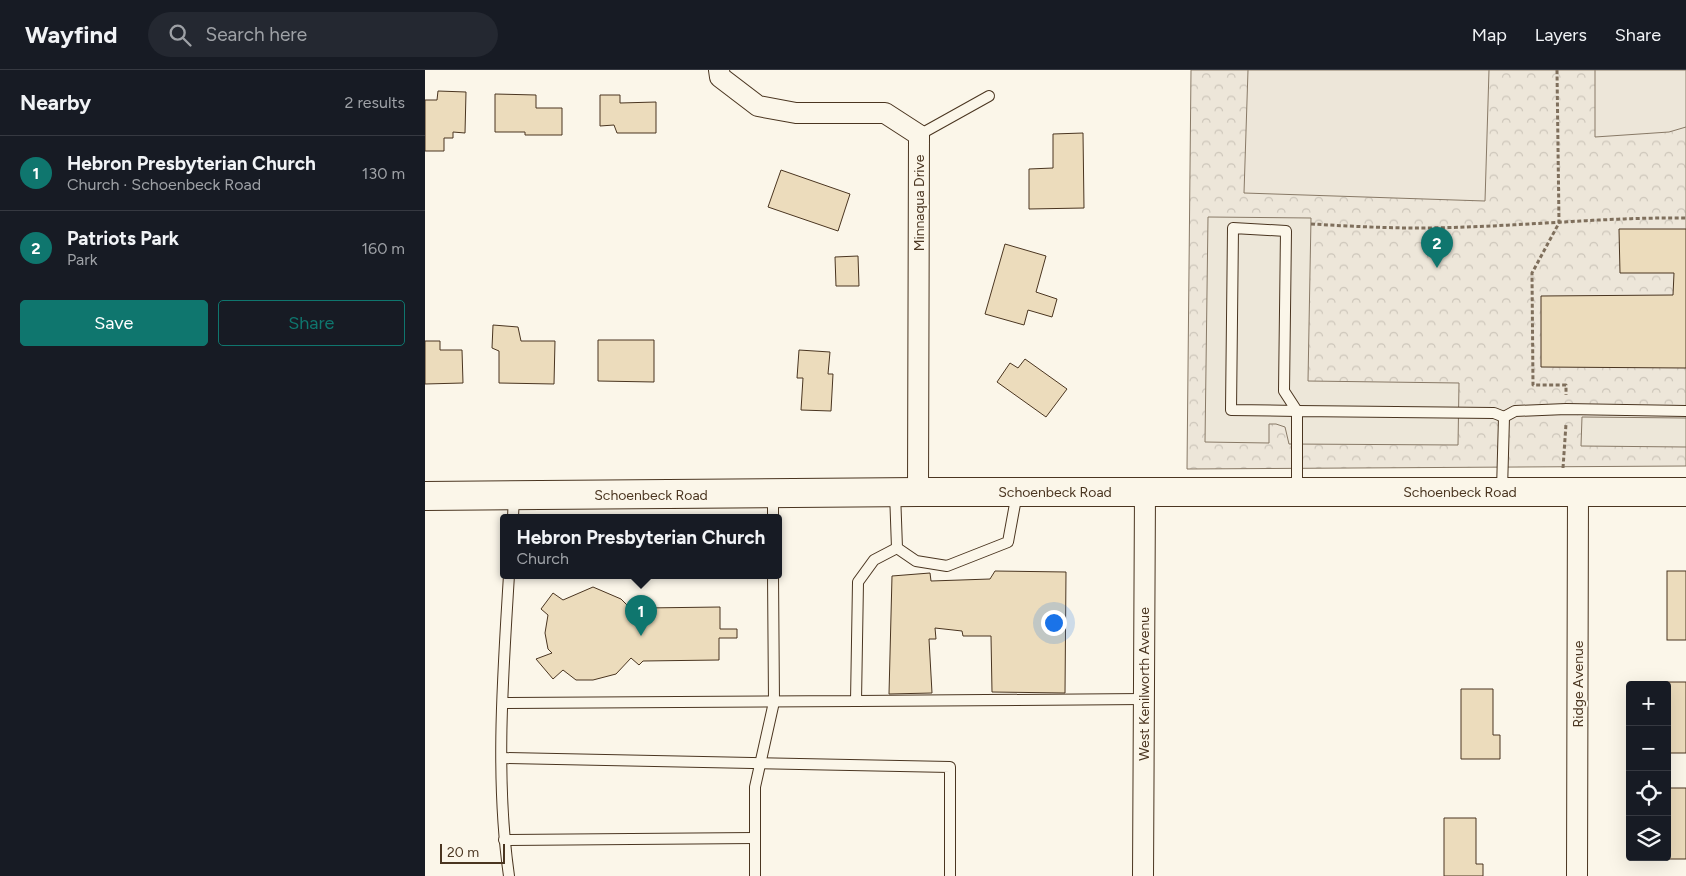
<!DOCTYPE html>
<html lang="en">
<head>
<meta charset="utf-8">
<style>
	:root { --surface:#171b24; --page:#242831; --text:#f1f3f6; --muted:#9ea1a6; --line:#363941; --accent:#0f766e }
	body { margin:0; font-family:Figtree,sans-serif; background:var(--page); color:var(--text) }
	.controls { position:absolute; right:15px; bottom:15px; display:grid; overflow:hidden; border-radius:5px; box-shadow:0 5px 20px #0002 }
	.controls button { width:45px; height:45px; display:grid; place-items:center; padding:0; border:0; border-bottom:1px solid var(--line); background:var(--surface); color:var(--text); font:25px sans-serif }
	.scale { position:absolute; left:15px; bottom:12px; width:65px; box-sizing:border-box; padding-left:5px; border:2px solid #4a3520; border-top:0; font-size:14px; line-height:18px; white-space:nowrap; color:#4a3520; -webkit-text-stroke:4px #fbf6e9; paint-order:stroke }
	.you { position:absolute; left:628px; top:552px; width:18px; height:18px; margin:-12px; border:4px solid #fff; border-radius:50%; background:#1a73e8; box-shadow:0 0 0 8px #1a73e833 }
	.badge { display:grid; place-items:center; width:32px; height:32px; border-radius:50%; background:var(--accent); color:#fff; font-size:16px; font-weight:700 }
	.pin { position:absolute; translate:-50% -41px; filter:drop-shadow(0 1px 2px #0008) }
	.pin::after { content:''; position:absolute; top:26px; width:18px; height:15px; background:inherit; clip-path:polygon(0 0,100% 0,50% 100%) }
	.popup { position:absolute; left:75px; top:444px; width:282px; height:65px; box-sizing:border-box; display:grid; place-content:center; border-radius:5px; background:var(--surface); filter:drop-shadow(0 1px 4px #0005); font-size:16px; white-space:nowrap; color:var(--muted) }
	.popup b { font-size:19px; color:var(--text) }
	.popup::after { content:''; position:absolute; left:50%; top:100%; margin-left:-10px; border:10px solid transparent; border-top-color:var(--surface) }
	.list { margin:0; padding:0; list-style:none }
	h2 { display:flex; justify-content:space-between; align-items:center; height:65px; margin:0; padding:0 20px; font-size:21px }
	h2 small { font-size:16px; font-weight:400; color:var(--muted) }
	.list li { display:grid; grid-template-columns:32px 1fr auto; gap:15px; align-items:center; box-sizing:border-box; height:75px; padding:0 20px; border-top:1px solid var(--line) }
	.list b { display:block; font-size:19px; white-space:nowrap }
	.list p { margin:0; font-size:16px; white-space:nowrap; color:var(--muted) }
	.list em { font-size:16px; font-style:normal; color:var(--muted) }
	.actions { display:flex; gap:10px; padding:15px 20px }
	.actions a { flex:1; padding:11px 0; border:1px solid var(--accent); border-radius:5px; text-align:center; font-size:18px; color:var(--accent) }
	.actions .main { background:var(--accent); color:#fff }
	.icon { flex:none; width:28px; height:28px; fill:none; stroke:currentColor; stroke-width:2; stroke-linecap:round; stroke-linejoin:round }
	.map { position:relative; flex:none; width:1261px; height:806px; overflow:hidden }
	header { display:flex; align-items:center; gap:30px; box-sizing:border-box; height:70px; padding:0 25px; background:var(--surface); border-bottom:1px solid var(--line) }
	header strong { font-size:24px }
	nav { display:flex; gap:28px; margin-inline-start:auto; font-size:18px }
	.search { width:350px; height:45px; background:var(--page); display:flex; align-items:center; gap:12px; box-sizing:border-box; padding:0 18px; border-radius:28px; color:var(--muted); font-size:19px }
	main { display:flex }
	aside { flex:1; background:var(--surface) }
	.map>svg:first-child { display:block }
	.park { fill:url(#park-crowns); stroke:#887966 }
	.pitch { fill:#ede6d9; stroke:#887966 }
	.parking { fill:#ede7d9; stroke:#887966 }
	.building { fill:#ecdcbc; stroke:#4a3520 }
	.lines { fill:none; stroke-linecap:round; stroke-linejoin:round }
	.lane-casing { stroke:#4a3520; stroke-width:12 }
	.street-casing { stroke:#4a3520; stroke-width:22 }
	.secondary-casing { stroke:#4a3520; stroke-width:30 }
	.path { stroke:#7f6f5c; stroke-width:3; stroke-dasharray:4 2.5; stroke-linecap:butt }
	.lane { stroke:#fbf6e9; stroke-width:10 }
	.street { stroke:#fbf6e9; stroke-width:20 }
	.secondary { stroke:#fbf6e9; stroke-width:28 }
	.labels { text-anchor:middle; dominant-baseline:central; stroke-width:4; stroke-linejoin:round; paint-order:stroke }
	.street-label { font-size:14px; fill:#4a3520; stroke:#fbf6e9 }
</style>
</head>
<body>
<header>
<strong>Wayfind</strong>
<div class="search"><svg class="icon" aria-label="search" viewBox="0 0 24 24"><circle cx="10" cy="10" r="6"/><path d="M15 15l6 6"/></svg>Search here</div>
<nav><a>Map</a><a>Layers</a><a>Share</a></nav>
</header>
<main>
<aside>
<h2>Nearby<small>2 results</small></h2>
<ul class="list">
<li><span class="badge">1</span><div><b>Hebron Presbyterian Church</b><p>Church · Schoenbeck Road</p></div><em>130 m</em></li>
<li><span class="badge">2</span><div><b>Patriots Park</b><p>Park</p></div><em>160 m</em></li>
</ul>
<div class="actions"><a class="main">Save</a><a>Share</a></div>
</aside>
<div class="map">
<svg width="1261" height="806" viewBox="0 0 1261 806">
	<defs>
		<pattern id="park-crowns" width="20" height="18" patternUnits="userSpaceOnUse" patternTransform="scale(1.25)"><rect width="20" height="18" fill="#ede6d9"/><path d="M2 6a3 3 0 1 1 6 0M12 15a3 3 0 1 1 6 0" fill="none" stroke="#cdc6ba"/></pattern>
	</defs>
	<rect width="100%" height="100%" fill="#fbf6e9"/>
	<polygon class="park" points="766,0 1261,0 1261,396 762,399"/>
	<g class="pitch">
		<polygon points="823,0 1064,0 1060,131 819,123"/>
		<polygon points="1170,0 1261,0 1261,57 1244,62 1170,67"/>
	</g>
	<g class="parking">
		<polygon points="783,147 886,148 883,311 1034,313 1033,375 864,374 860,357 851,354 844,354 844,373 780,372"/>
		<polygon points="1157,347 1261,348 1261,377 1156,376"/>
	</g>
	<g class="building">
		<polygon points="13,21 41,22 40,63 28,62 28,68 19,68 19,81 0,81 0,30 12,30"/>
		<polygon points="70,24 111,25 111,38 137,38 137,65 100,65 100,62 70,62"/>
		<polygon points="175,25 195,25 195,33 231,32 231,63 192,63 189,55 175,56"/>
		<polygon points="658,63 659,138 604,139 604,99 628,98 628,64"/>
		<polygon points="356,100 425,124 413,161 343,137"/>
		<polygon points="1194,159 1261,159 1261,298 1116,297 1116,226 1248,225 1249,203 1195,203"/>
		<polygon points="580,174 621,186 611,222 632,229 627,247 603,240 599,255 560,244"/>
		<polygon points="433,186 434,216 411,216 410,187"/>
		<polygon points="68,255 93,257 96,271 130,271 129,314 74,313 74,281 67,278"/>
		<polygon points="173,270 229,270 229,312 173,311"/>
		<polygon points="0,271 15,271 15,280 37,280 38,313 0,314"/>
		<polygon points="374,280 405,282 403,304 408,304 406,341 376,340 378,308 372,308"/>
		<polygon points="600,289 642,319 621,347 572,312 585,293 593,298"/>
		<polygon points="570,501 641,502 640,623 567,622 566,566 538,566 537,561 510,558 511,569 504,569 507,623 464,624 467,506 505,503 506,511 565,509"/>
		<rect x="1242" y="501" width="19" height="69"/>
		<polygon points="168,517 196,529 206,539 214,531 219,538 295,537 295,559 312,559 312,568 294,568 294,590 218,591 214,595 206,588 191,604 168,610 151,610 138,600 128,609 111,589 127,583 123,579 120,563 123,545 116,539 128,523 138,530"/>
		<polygon points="1240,612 1261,612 1261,683 1242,683 1242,615 1240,615"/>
		<polygon points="1036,619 1068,619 1068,665 1075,665 1075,689 1036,689"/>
		<polygon points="1242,718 1261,718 1261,789 1239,789 1239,787 1242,787"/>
		<polygon points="1019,748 1051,748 1051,794 1058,794 1058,806 1019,806"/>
	</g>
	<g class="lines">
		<g class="lane-casing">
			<g id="lane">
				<polyline points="494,65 564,26"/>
				<polygon points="808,158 861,161 859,321 872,341 806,340"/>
				<polyline points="1077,420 1079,347 1090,341 1141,339 1261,341"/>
				<polyline points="872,421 872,341 1069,343 1079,347"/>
				<polyline points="470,422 472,478 491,491 522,496 583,472 592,423"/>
				<polyline points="348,425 348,447"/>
				<polyline points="88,447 89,426"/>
				<polyline points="431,631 719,629"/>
				<polyline points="78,633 431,631 433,512 449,490 472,478"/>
				<polyline points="77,688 525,697 525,806"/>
				<polyline points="79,770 330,768"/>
				<path d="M84,806C70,708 78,604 84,505"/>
				<polyline points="330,806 330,717 349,632 348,505"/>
			</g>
		</g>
		<g class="street-casing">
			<g id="street">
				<polyline points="294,0 295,7 333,36 371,43 460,43 494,65 493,422"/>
				<polyline points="718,806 720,422"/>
				<polyline points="1152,806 1153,422"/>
			</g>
		</g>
		<g class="secondary-casing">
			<polyline id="secondary" points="0,426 493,422 1261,422"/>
		</g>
		<g class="path">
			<polyline points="1132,0 1134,153 1107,203 1108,315 1141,315 1141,325"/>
			<path d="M886,154C921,156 957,158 992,158C1082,158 1171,147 1261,148"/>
			<polyline points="1138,398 1141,354"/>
		</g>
		<use href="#lane" class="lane"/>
		<use href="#street" class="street"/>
		<use href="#secondary" class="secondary"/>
	</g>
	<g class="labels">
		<g class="street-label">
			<text transform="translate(494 133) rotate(-90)">Minnaqua Drive</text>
			<text x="630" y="422">Schoenbeck Road</text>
			<text x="1035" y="422">Schoenbeck Road</text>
			<text x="226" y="425">Schoenbeck Road</text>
			<text transform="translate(719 614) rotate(-90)">West Kenilworth Avenue</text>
			<text transform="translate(1153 614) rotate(-90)">Ridge Avenue</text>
		</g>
	</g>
</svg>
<div class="controls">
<button>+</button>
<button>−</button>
<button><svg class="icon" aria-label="locate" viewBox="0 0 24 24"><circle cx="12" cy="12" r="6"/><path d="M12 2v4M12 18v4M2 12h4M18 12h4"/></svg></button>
<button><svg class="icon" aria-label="layers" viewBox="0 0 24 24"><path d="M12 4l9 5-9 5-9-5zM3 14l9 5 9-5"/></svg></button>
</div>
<div class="scale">20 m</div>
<div class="you"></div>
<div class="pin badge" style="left:216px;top:566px">1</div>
<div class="popup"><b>Hebron Presbyterian Church</b>Church</div>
<div class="pin badge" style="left:1012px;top:198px">2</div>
</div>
</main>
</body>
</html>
